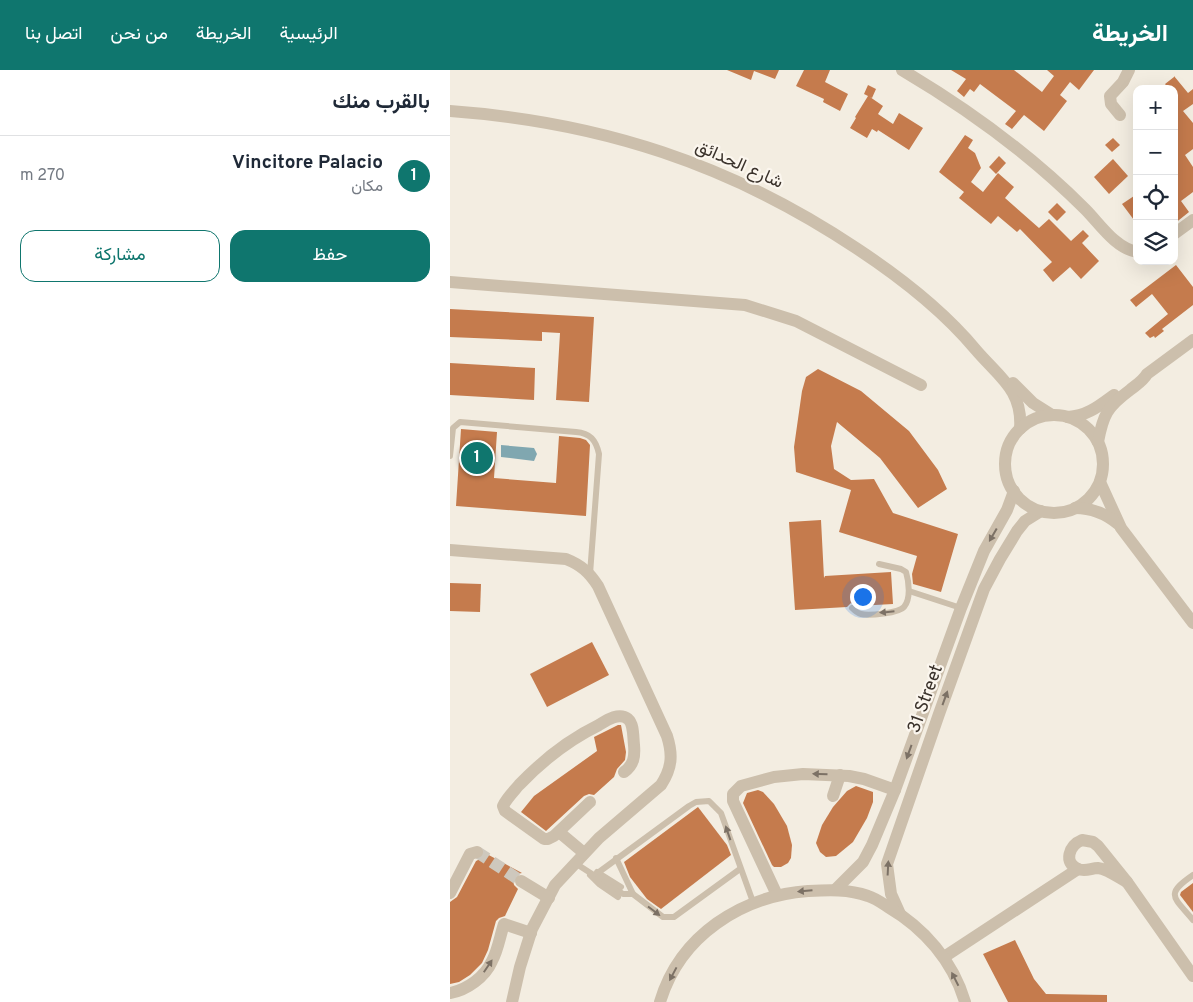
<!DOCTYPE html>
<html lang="ar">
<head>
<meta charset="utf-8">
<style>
	:root { --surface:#fff; --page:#f2f2f3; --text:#1f2937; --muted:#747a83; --line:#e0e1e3; --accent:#0f766e }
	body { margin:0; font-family:Overpass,Vazirmatn,sans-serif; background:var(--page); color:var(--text); direction:rtl }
	.controls { position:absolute; right:15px; top:15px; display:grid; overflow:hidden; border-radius:10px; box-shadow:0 5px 20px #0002 }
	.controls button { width:45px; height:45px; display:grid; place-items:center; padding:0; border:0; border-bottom:1px solid var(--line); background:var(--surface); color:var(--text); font:25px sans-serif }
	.you { position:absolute; left:412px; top:526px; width:18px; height:18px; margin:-12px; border:4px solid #fff; border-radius:50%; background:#1a73e8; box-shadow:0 0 0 8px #1a73e833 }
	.badge { display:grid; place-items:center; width:32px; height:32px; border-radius:50%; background:var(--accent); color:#fff; font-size:16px; font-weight:700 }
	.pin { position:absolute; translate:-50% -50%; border:2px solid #fff; box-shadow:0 1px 5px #0006 }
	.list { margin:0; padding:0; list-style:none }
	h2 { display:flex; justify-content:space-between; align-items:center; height:65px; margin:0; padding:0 20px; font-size:21px }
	h2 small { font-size:16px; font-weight:400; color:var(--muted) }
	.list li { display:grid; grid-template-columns:32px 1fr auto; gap:15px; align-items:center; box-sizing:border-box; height:80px; padding:0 20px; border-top:1px solid var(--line) }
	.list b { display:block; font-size:19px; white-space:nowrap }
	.list p { margin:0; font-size:16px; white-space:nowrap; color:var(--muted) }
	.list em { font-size:16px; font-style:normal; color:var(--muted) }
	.actions { display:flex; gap:10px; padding:15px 20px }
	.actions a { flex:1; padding:11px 0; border:1px solid var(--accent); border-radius:15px; text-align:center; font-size:18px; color:var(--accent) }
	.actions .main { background:var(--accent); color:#fff }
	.icon { flex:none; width:28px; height:28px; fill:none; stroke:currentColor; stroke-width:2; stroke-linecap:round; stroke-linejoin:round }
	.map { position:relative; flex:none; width:743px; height:932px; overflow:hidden; direction:ltr }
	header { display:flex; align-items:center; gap:30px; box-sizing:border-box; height:70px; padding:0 25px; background:var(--accent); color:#fff }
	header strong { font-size:24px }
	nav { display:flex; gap:28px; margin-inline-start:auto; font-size:18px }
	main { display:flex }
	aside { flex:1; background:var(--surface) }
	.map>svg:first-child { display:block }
	.water { fill:#80a7b0 }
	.building { fill:#c57b4d }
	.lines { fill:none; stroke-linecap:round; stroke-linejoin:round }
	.minor-tunnel { stroke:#cec8bd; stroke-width:12; stroke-dasharray:12 6; stroke-linecap:butt }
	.service { stroke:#ccbfac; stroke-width:6 }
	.minor { stroke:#ccbfac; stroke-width:12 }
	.tertiary { stroke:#ccbfac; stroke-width:12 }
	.oneway { fill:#7c7165 }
	.labels { text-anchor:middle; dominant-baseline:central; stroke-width:4.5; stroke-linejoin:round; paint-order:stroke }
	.street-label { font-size:18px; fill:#3a322b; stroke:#fbf6ee }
</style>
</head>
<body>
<header>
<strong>الخريطة</strong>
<nav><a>الرئيسية</a><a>الخريطة</a><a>من نحن</a><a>اتصل بنا</a></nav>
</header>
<main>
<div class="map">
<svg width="743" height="932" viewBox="0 0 743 932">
	<rect width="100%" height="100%" fill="#f3ede1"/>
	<polygon class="water" points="51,375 84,378 87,384 84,391 51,387"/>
	<g class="building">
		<polygon points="277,0 329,0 325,9 304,1 301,10"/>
		<polygon points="354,0 380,0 375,12 398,24 390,41 373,32 374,29 346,16"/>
		<polygon points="501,0 564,0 592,22 604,6 597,0 644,0 629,20 620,12 610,25 617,31 594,61 574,45 562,59 555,54 566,41 530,14 524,22 520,19 514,27 507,21 516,9"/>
		<polygon points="724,6 738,23 743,19 743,34 733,41 743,53 743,79 735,85 743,97 743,122 731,131 739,142 724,154 724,19 719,19 715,14 724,7"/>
		<polygon points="418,15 426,19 422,28 420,27 433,36 428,44 443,54 449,43 473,58 459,80 428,60 427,62 422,59 417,68 400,58 406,48 405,47 418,26 414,24"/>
		<polygon points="515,65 523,70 518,78 525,83 531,98 521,112 533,122 548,103 564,117 555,128 589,158 599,149 621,171 633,160 639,166 632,173 649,191 631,209 620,197 603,212 593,200 602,192 570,159 567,162 548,146 541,154 509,128 514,122 489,102"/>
		<polygon points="663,68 670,75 662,82 655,75"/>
		<polygon points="549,86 556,93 546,104 539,97"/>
		<polygon points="663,89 678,106 659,124 644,107"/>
		<polygon points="687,124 687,154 672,134"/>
		<polygon points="607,133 616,142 607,151 598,142"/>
		<polygon points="726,195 743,217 743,235 712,259 714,261 705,268 704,266 700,268 695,263 718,244 702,224 686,237 680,230"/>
		<polygon points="0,239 144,247 139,332 106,330 110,263 92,262 92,271 0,267"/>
		<polygon points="0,293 85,298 84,330 0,325"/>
		<polygon points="368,299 411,321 459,361 488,400 497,419 468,438 430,388 387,352 381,376 384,399 401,410 424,409 443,443 508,464 491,522 463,514 462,504 467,486 389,462 401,420 346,402 344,377 352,321 356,307"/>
		<polygon points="11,359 47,362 44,408 106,413 109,366 130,368 136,370 140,375 136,446 6,436"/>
		<polygon points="371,450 374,508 375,506 441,502 443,534 407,536 401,533 397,537 345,540 339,452"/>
		<polygon points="0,513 31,514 30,542 0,541"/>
		<polygon points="142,572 159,605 97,637 80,604"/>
		<polygon points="168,655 171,655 176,682 175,690 167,699 164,707 144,725 139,724 134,726 96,761 71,742 84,726 147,681 144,667"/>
		<polygon points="406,716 423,722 423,732 417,748 403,772 386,786 376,787 370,782 366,773 372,755 383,737 397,721"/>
		<polygon points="308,720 313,722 324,734 337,756 342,775 341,788 338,793 331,797 324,797 322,795 293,733 297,723"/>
		<polygon points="248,737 277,775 281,785 211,839 197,829 180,807 174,792"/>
		<polygon points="35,783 72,803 67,804 63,810 64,815 68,819 55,846 49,848 46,851 38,880 32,893 20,905 9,912 0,914 0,832 7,827 26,791 32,788"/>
		<polygon points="743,813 743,842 730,825 731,822"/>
		<polygon points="565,870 584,909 596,924 657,925 657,932 558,932 533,884"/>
	</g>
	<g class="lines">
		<polyline class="minor-tunnel" points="27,782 71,811"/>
		<g class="service">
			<path d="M0,386L3,358L10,352L126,362C140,363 146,370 149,384L140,504"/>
			<polyline points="459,521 511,538"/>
			<path d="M402,538C405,541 407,543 411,544C419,546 449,543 454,537C461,529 459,512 456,502L451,499L429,494"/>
			<polyline points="166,788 183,824 213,847 224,847 290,799"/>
			<polyline points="125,793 173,824 183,824"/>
			<polyline points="147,802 171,817"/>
			<polyline points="149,802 239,736 246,732 259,731 271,743 303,832"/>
			<polyline points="140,805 149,814 168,827"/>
			<path d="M743,805C714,825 724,827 743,850"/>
		</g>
		<g class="minor">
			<path d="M452,0C518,39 581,85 635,139C650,154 665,178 687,182"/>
			<polyline points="670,45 661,34 660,26 673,12 679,0"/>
			<polyline points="724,164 743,150"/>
			<polyline points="0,212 295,235 346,251 471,315"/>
			<path d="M0,480L116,489C131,495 139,502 148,516L217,666C223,685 222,698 211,715L149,768L105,815L82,859L70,897L62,932"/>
			<polyline points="383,726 390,705"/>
			<path d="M140,732L104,766L98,769H94L55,741L53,736C56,729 64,721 69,715C93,690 118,670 149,655C157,650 169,642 178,649C184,654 183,667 184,675C185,686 184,695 174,702"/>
			<polyline points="109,762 134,783"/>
			<path d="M632,770L643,772L648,776L677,812C668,807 657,799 648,798C641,798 636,802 628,799C613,793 619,775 632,770Z"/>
			<polyline points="71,811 99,828"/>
			<polyline points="677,812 743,906"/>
			<polyline points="386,819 413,792 422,775 445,720 511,538 534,481 557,440 564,421"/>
			<polyline points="0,823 20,784 27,782"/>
			<polyline points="327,825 283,731 283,724 291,716 324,707 353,704 399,706 414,709 445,720"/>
			<polyline points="450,844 441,824 437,794 489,644 534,519 550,489 567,461 575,451 591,441"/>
			<polyline points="494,887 628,799"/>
			<path d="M0,923C17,920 35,907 42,891C48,880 50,866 54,854L81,863"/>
			<path d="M210,932C230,865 292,826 358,821C379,820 398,819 418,826C425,828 432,833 438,837C474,858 503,891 515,932"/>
		</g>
		<g class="tertiary">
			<path d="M0,41C151,52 280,94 406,178C450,207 492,239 526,280C549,307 573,320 570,359"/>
			<polyline points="563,313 583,333 602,345"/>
			<circle cx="604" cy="394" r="49"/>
			<path d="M618,347C637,346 649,336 664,325"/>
			<path d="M648,372C653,345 657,337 680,320C686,315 693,311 697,304L743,270"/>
			<polyline points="650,412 671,458 743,553"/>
			<path d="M625,438C641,438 655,443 668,454"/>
		</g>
	</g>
	<defs><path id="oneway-solid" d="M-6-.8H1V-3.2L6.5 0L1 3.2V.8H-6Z" transform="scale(1.25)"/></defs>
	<g class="oneway">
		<use href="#oneway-solid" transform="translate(543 465) rotate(120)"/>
		<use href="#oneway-solid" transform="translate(437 542) rotate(174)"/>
		<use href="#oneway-solid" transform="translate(495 628) rotate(-70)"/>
		<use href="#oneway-solid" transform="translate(459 682) rotate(110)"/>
		<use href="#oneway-solid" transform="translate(370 704) rotate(-178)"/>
		<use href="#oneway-solid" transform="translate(278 763) rotate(-109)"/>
		<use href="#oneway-solid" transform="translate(438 798) rotate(-87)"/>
		<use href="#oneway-solid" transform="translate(355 821) rotate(175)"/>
		<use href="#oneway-solid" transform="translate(204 841) rotate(37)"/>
		<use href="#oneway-solid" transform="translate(38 896) rotate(-56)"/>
		<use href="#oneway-solid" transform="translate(223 904) rotate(118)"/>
		<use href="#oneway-solid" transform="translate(505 909) rotate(-117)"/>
	</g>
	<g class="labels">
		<g class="street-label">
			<text transform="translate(289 95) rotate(24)">شارع الحدائق</text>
			<text transform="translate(476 629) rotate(-70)">31 Street</text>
		</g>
	</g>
</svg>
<div class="controls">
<button>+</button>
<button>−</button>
<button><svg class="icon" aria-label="locate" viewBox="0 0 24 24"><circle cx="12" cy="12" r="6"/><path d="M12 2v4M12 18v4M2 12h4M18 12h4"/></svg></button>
<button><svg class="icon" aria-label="layers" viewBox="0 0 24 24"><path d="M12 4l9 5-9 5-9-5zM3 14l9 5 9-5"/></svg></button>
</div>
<div class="you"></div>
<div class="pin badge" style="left:27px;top:388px">1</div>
</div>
<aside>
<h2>بالقرب منك<small></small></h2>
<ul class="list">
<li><span class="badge">1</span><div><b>Vincitore Palacio</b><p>مكان</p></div><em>270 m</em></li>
</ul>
<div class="actions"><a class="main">حفظ</a><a>مشاركة</a></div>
</aside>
</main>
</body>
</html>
